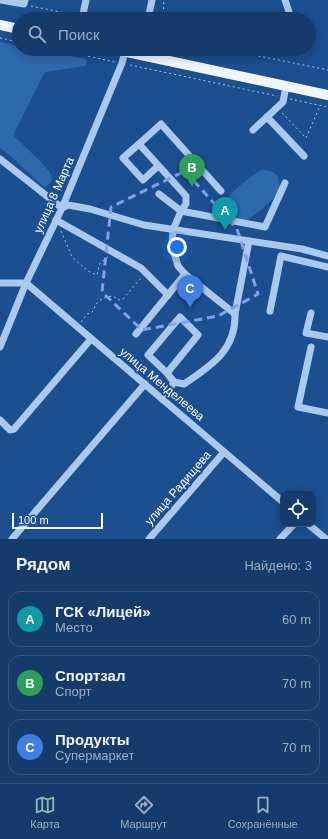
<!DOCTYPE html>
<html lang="ru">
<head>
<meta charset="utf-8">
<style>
	:root { --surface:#143b6b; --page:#1d4271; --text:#f1f3f6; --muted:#9dadc1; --line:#33557e; --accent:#8bbbb9 }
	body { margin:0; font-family:Arial,sans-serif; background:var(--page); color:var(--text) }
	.controls { position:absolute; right:12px; bottom:12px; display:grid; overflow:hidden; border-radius:8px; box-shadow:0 2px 10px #0003 }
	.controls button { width:36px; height:36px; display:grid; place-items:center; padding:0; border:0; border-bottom:1px solid var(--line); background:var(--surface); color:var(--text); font:20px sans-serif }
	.scale { position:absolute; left:12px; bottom:10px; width:91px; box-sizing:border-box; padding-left:4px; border:2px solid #fff; border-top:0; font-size:11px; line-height:14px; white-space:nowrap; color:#fff; -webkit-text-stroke:3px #1b4f8f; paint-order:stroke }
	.you { position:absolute; left:177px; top:247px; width:14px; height:14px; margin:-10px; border:3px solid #fff; border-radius:50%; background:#1a73e8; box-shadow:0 0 0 6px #1a73e833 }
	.badge { display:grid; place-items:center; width:26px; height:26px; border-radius:50%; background:var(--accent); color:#fff; font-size:13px; font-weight:700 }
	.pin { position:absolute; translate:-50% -33px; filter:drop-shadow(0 1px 2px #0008) }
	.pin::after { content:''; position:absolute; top:21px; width:14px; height:12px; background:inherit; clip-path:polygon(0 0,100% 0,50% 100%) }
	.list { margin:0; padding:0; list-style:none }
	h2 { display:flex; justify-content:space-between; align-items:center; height:52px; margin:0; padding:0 16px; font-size:17px }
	h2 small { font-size:13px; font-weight:400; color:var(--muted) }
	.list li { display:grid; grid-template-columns:26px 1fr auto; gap:12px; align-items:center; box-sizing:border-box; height:56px; margin:0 8px 8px; padding:0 8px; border:1px solid var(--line); border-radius:12px }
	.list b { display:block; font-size:15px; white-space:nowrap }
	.list p { margin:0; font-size:13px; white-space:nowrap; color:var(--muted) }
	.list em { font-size:13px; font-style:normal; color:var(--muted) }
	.icon { flex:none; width:22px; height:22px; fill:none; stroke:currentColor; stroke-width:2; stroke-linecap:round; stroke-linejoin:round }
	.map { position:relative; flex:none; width:328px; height:539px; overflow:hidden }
	.search { position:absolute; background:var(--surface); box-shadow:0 2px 10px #0003; left:12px; right:12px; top:12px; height:44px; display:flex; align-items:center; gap:10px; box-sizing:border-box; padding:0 14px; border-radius:22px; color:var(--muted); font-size:15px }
	.sheet { height:244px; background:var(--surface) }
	nav { display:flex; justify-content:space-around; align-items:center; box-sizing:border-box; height:56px; border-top:1px solid var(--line); background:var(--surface); font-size:11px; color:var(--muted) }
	nav a { display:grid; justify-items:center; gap:2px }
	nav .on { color:var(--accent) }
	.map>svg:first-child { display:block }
	.green { fill:#2e69ad }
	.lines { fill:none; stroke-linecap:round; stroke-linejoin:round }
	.path { stroke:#a9c9ee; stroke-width:1; stroke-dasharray:2 3; stroke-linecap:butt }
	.minor { stroke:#a9c9ee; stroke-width:7 }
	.major { stroke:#f0f6ff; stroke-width:10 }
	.marked { fill:none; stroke:#839eea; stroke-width:3; stroke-dasharray:8 5; stroke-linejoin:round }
	.labels { text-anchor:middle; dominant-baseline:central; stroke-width:4; stroke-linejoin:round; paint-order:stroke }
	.street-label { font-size:12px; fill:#fff; stroke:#1b4f8f }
</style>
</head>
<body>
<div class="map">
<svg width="328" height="539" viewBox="0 0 328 539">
	<rect width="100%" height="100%" fill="#1b4f8f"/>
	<g class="green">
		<path d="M0,42L19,46V49H36L86,59L87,63L85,66L45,72L13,135C22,145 47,165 51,175C54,181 49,185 44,187L7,153L0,148Z"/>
		<path d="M262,170C269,170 275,171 278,178C279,181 281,186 279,190C276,199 256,213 248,220L229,218C225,214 223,209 225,203C227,195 254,173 262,170Z"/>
	</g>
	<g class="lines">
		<g class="path">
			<polyline points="31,6 75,15"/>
			<polyline points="163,19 164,0"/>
			<polyline points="0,38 19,42"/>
			<polyline points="54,49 115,62"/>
			<polyline points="224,49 328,70"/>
			<polyline points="130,65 277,96"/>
			<polyline points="290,99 328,107"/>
			<polyline points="282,113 306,138 320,106"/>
			<polyline points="61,231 72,257 88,271 97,275 100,263 108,257"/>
			<path d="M81,322L87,314L91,313L94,310C95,301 104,297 113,296L119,300L123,299L141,278"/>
		</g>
		<g class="minor">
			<polyline points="1,0 24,4 25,0"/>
			<polyline points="285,0 289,12"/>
			<polyline points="82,19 86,0"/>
			<polyline points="148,19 152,0"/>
			<polyline points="267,117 304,156"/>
			<polyline points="253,130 283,102 286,86"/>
			<polyline points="139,144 123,158 143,180 158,166"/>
			<polyline points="0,159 62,208"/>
			<polyline points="221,191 161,124 139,144 186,196 186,204 181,211 265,227 285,183"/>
			<path d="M159,194L181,211L173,230L172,246L178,266L185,274L235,314C236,351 210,366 184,384L174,382"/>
			<polyline points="62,208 68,205 90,209 144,225 302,249 328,256"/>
			<polyline points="56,220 141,268 168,295"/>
			<polyline points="0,283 26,283 283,502"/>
			<polyline points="270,311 281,256 328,267"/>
			<polyline points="311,313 306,333 328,337"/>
			<polyline points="235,314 249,241"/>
			<polyline points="136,334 185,274"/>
			<polyline points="0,347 26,283 62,208 122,63 125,51"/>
			<polyline points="311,347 298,407 328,413"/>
			<polyline points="163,400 174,382 167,373 148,355 180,317 198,335 167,373"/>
			<polyline points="0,420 10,430 14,429 91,339"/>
			<polyline points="308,524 326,539"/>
			<polyline points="12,539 145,384"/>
			<polyline points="149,539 224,452"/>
			<polyline points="280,539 294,524"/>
		</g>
		<g class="major">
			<polyline points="0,25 19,29"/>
			<polyline points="113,49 328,95"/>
		</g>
	</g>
	<path class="marked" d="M185,171L237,229L258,294L218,316L142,330L102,292L111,207Z"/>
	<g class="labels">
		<g class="street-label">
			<text transform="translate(54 195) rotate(-66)">улица 8 Марта</text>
			<text transform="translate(162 384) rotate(40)">улица Менделеева</text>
			<text transform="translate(178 488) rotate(-49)">улица Радищева</text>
		</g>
	</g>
</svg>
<div class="controls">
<button><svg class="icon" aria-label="locate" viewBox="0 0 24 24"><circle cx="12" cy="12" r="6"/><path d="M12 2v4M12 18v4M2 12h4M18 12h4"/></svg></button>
</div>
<div class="scale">100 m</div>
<div class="you"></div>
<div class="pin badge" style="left:225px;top:230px;background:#0f9aa8">A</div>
<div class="pin badge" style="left:192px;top:187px;background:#2e9e5b">B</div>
<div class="pin badge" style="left:190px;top:308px;background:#3f7fe0">C</div>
<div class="search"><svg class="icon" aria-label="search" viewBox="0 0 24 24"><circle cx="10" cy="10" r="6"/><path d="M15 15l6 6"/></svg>Поиск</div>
</div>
<section class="sheet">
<h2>Рядом<small>Найдено: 3</small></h2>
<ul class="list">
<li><span class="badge" style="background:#0f9aa8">A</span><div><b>ГСК «Лицей»</b><p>Место</p></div><em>60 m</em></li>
<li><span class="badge" style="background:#2e9e5b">B</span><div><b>Спортзал</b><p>Спорт</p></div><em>70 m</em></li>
<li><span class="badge" style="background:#3f7fe0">C</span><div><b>Продукты</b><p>Супермаркет</p></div><em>70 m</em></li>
</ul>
</section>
<nav>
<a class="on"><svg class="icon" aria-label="map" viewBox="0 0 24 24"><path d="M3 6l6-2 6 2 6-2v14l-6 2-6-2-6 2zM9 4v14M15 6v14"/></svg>Карта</a>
<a><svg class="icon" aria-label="directions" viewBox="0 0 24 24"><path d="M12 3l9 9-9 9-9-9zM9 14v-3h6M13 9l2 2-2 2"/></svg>Маршрут</a>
<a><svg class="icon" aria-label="saved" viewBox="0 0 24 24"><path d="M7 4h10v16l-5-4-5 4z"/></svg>Сохранённые</a>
</nav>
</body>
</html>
